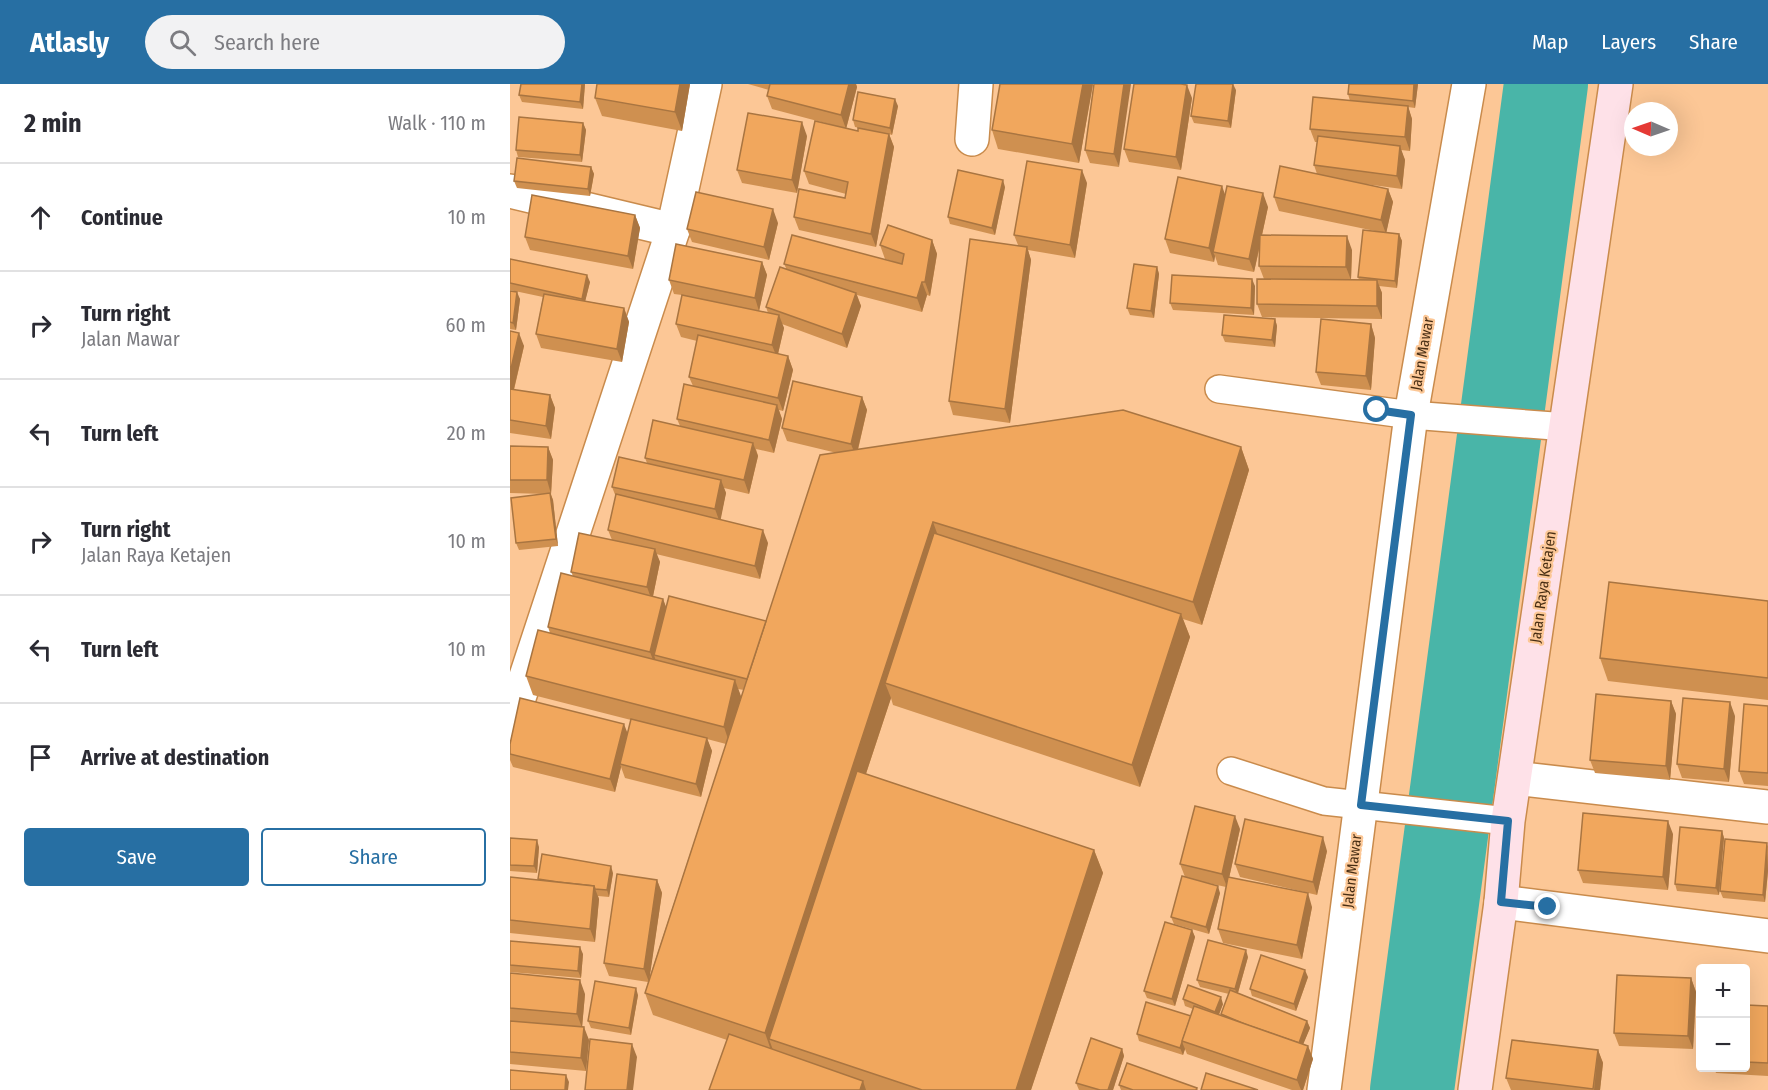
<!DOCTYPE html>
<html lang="en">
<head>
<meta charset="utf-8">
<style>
	:root { --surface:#fff; --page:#f2f2f3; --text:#2b2b33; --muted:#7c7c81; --line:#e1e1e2; --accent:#276fa3 }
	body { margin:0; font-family:"Fira Sans Condensed",sans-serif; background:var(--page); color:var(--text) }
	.controls { position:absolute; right:18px; bottom:18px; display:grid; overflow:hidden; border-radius:6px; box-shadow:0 6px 24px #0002 }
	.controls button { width:54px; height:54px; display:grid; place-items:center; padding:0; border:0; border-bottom:2px solid var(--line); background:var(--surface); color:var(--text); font:30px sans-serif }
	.compass { position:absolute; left:1114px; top:18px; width:54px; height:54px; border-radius:50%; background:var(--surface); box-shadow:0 6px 24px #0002; rotate:272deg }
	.stop { position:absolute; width:18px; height:18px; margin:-14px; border:4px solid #276fa3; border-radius:50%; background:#fff }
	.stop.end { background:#276fa3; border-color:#fff; box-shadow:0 2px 6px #0008 }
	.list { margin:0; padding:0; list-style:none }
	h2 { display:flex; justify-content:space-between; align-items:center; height:78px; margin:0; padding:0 24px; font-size:26px }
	h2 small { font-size:20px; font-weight:400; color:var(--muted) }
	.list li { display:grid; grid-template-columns:39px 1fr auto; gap:18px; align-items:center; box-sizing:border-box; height:108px; padding:0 24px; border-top:2px solid var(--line) }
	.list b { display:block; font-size:22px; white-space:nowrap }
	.list p { margin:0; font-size:20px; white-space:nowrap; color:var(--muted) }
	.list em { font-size:20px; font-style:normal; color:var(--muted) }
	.actions { display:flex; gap:12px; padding:18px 24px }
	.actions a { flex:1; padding:14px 0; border:2px solid var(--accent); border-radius:6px; text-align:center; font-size:21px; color:var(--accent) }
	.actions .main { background:var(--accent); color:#fff }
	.icon { flex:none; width:33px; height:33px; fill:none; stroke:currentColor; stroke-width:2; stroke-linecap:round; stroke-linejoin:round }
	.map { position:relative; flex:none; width:1258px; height:1006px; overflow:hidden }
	header { display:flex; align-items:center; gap:36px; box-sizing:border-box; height:84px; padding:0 30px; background:var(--accent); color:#fff }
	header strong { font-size:28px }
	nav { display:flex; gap:33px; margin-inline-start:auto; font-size:21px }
	.search { width:420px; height:54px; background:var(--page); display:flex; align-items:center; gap:15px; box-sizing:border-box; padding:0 21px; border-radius:33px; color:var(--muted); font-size:22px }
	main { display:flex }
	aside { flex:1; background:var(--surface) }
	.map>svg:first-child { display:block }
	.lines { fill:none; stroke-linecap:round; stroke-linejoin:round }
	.river { stroke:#49b5a8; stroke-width:84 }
	.lane-casing { stroke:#c98b4c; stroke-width:30 }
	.street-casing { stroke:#c98b4c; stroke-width:36 }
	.secondary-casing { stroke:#c98b4c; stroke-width:36 }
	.lane { stroke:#fff; stroke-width:27 }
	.street { stroke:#fff; stroke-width:33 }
	.secondary { stroke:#fee1e8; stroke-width:33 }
	.wall { fill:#cf9050; fill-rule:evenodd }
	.shaded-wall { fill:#a97541 }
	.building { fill:#f1a75d; stroke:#a97541; stroke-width:1.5 }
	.route { stroke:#276fa3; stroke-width:8 }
	.labels { text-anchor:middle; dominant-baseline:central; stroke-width:4.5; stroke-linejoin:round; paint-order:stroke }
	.street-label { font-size:15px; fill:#482e14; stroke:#fcc796 }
</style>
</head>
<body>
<header>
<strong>Atlasly</strong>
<div class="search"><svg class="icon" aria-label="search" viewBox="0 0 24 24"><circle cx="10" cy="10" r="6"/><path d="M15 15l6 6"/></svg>Search here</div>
<nav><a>Map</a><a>Layers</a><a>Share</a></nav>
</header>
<main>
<aside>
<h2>2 min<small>Walk · 110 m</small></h2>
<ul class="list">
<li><svg class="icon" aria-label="ahead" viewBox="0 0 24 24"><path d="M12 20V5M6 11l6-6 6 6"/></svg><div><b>Continue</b></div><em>10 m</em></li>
<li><svg class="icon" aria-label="right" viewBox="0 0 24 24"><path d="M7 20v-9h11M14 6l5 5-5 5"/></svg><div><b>Turn right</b><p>Jalan Mawar</p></div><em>60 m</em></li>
<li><svg class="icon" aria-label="left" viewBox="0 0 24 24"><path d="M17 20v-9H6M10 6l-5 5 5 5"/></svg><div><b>Turn left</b></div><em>20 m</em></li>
<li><svg class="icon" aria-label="right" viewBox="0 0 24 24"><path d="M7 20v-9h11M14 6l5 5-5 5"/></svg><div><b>Turn right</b><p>Jalan Raya Ketajen</p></div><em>10 m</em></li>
<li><svg class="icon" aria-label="left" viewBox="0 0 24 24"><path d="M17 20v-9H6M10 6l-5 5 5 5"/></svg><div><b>Turn left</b></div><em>10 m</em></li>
<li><svg class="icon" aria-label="arrive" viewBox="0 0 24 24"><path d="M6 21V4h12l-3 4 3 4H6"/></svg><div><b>Arrive at destination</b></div></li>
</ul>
<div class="actions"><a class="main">Save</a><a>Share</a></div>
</aside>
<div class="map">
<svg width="1258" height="1006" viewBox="0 0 1258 1006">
	<rect width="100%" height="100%" fill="#fcc796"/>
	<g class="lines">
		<polyline class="river" points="902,1006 1036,0"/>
		<g class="lane-casing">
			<g id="lane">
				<polyline points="709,305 901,331 1057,343"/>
				<polyline points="721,687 814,717 998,737"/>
			</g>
		</g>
		<g class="street-casing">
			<g id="street">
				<polyline points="462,55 466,0"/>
				<polyline points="0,107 163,146"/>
				<polyline points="0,641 163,146 195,0"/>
				<polyline points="1005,694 1258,723"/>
				<polyline points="991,818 1258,852"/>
				<polyline points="814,1006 901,331 959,0"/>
			</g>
		</g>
		<g class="secondary-casing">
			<polyline id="secondary" points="965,1006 991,818 998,737 1106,0"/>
		</g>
		<use href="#lane" class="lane"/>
		<use href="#street" class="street"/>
		<use href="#secondary" class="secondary"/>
	</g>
	<g class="wall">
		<polygon points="11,0 75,0 73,25 12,18 9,11"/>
		<polygon points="180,0 172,47 92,32 85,14"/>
		<polygon points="238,0 346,0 347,3 336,45 348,47 363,47 345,43 343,36 388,22 382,51 379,50 384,63 366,163 289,146 284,133 335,114 336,110 299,100 294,87 334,44 262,25 257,12 259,6"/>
		<polygon points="583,0 569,79 488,65 482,46"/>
		<polygon points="584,0 609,83 580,79 575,66"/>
		<polygon points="839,0 908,0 905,24 898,23 902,35 900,67 891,66 895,76 892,105 855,100 878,105 883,118 876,149 889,150 892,157 887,204 869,202 872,209 872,235 752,233 747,220 754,195 749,182 750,162 744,188 708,181 705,172 704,178 660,169 655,155 715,112 758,123 752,151 842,166 841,195 849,196 848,193 865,147 769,127 764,113 807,90 804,81 807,58 805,58 800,45 840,17 838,10"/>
		<polygon points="726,6 721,44 684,39 681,32"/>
		<polygon points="682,14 671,86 619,78 614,65"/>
		<polygon points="73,39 76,46 72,78 8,73 6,66"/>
		<polygon points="297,52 287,109 232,99 227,86"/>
		<polygon points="81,83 84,90 80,112 7,104 4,97"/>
		<polygon points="577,99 565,174 518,166 521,176 500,339 443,331 439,317 508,161 504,151"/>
		<polygon points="495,103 485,151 440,140 438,133"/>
		<polygon points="125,131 130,144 123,185 20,166 15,153"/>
		<polygon points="268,139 259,176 182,158 177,145"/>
		<path d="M422,156L427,170L420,212L417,211L412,228L347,211L351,222L337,264L272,240L274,244L268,270L278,272L283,286L273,327L269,326L272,335L264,369L246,365L248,372L239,410L214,404L216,409L210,435L258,459L250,495L146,470L150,478L143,512L153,515L156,524L256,537L327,369L277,357L272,344L352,313L357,326L348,366L731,363L739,386L692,541L673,535L680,553L630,703L383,621L381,614L356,690L584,766L593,789L521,1006H199L217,956L143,931L135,909L138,898L99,892L94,879L147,796L152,809L139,895L216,660L197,655L202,667L191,713L115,694L111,683L105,708L3,683L0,676V660L117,650L121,636L23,611L16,592L40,549L38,543L63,492L61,488L102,456L98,446L106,413L102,403L137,379L135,374L170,342L167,335L183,302L179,293L187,257L171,253L166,240L172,211L164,210L159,196L252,178L257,191L249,227L258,229L256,223L276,184L274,180L382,177L375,175L370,161ZM228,605L234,606L231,613Z"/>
		<polygon points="0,175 80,198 75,217 114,224 119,238 112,278 31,264 26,250 33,213 0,206"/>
		<polygon points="647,183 649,190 644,234 620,231 617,224"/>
		<polygon points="745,202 744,231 663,226 660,219"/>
		<polygon points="0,207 10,215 6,246 0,245"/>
		<polygon points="765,235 767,242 765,263 715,258 712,251"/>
		<polygon points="861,240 865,254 861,306 811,301 806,288"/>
		<polygon points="0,247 14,262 4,306 40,311 45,324 41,355 0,349"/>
		<polygon points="0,362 38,363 43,376 41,410 43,416 48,462 9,466 6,459 35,410 0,409"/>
		<polygon points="1258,517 1258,616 1098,597 1090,574"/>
		<polygon points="1161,617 1166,630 1160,696 1085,689 1080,676"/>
		<polygon points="1258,622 1258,702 1234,700 1229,687"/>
		<polygon points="1225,632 1219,698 1172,694 1167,680"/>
		<polygon points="730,745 719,794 802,823 792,875 713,859 708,845 716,803 689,797 710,809 699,850 664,840 661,833 675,793 670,780"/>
		<polygon points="1212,747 1214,754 1209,811 1167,807 1165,800"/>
		<polygon points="1163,750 1158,806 1073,799 1068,786"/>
		<polygon points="0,754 29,763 27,789 0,787"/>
		<polygon points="1258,761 1258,787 1255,818 1213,814 1210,807"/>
		<polygon points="817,767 807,811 730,793 725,780"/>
		<polygon points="103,789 99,813 88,812 89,815 85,858 0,849 0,793 28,796 28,795"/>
		<polygon points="682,846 685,853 665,922 637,914 634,907"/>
		<polygon points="0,857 73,870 71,894 0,888"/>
		<polygon points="738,873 728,909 797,937 800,944 793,960 798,962 803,975 793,1006 782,1006 677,970 675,965 673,971 629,957 627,950 681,932 683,925 675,922 673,915 713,920 709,931 711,932 711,930 719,910 690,903 687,896"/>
		<polygon points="0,889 75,910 72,943 79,956 76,987 0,980"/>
		<polygon points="798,893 786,927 742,912 740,905"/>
		<polygon points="1181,894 1186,908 1183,965 1109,962 1104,949"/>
		<polygon points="128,911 121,951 81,944 78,937"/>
		<polygon points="1236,921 1258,922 1258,992 1206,989 1204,984 1236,984"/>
		<polygon points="612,965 614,972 603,1006 569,1006 566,999"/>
		<polygon points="1088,966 1093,979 1090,1006 1001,1006 996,994"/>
		<polygon points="609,1001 687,1004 688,1006 611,1006"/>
	</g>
	<g class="shaded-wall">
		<polygon points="72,0 75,0 73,25 70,18"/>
		<polygon points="170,0 180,0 172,47 165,28"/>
		<polygon points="339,0 346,0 347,3 336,45 331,31"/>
		<polygon points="573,0 583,0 569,79 562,60"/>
		<polygon points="614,0 621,0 609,83 604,70"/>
		<polygon points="723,0 726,6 721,44 718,37"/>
		<polygon points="904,0 908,0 905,24 903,17"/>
		<polygon points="677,1 682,14 671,86 666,73"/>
		<polygon points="385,15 388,22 382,51 380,44"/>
		<polygon points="898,22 902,35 900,67 895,53"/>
		<polygon points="292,38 297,52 287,109 282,96"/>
		<polygon points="73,39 76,46 72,78 70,71"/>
		<polygon points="379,50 384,63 366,163 361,150"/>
		<polygon points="890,62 895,76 892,105 887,92"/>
		<polygon points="81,83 84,90 80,112 78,105"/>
		<polygon points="572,86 577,99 565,174 560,161"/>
		<polygon points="493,96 495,103 485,151 482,144"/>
		<polygon points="712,102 717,116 703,168 705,172 704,178 699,164"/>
		<polygon points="878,105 883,118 876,150 871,136"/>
		<polygon points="753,109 758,123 744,188 739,175"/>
		<polygon points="263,125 268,139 259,176 254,163"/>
		<polygon points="125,131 130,144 123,185 118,172"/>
		<polygon points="889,150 892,157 887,204 885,197"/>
		<polygon points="837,152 842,166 841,196 836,183"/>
		<polygon points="422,156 427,170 420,212 415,198"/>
		<polygon points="517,163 521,176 500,339 495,325"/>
		<polygon points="252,178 257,191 249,227 245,214"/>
		<polygon points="647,183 649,190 644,234 641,227"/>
		<polygon points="77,191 80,198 74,222 72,215"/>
		<polygon points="742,195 745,202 744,231 741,224"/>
		<polygon points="867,196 872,209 872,235 867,222"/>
		<polygon points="412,198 417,211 412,228 407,214"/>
		<polygon points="7,208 10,215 6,246 3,239"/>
		<polygon points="346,209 351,222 337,264 332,250"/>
		<polygon points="114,224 119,238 112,278 107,265"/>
		<polygon points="269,231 274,244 267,274 262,261"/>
		<polygon points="765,235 767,242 765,263 762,256"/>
		<polygon points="861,240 865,254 861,306 856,292"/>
		<polygon points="9,249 14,262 2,313 0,306 0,289"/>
		<polygon points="278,272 283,286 273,327 268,314"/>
		<polygon points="40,311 45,324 41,355 36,342"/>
		<polygon points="352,313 357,326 346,373 341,360"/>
		<polygon points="267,321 272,335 264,369 259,356"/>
		<polygon points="243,359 248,372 239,410 234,396"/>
		<polygon points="38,363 43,376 41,410 37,396"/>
		<polygon points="731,363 739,386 692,541 683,518"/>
		<polygon points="211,396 216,409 210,439 205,425"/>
		<polygon points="40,409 43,416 48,462 46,455"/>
		<polygon points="423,438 431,460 375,599 381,614 267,958 259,955 264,969 263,972 255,949"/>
		<polygon points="253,446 258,459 250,495 245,482"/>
		<polygon points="145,465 150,478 142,517 137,503"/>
		<polygon points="153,515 158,528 144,571 146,577 145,581 140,568"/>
		<polygon points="671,530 680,553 630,703 622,681"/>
		<polygon points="225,596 232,615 220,661 214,643"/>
		<polygon points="1161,617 1166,630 1160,696 1156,682"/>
		<polygon points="1220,618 1225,632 1219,698 1214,685"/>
		<polygon points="114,640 119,653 110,680 111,683 105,708 100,695"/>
		<polygon points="197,654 202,667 191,713 186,700"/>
		<polygon points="725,732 730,745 717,803 712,790"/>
		<polygon points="1158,737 1163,750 1158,806 1153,793"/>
		<polygon points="1212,747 1214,754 1209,811 1206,804"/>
		<polygon points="813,753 817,767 807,811 803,798"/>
		<polygon points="27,756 29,763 27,789 24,782"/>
		<polygon points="1257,759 1258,787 1255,818 1253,811"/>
		<polygon points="584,766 593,789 521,1006 506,1006"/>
		<polygon points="101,782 103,789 99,813 97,806"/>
		<polygon points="147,796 152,809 139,898 134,885"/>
		<polygon points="84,802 89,815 85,858 80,845"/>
		<polygon points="708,802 710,809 699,850 696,843"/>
		<polygon points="798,809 802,823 792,875 787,861"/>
		<polygon points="682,846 685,853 665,922 662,915"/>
		<polygon points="70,863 73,870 71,894 68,887"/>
		<polygon points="736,866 738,873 727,912 725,905"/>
		<polygon points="795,886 798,893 786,927 784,920"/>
		<polygon points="1181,894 1186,908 1183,965 1178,952"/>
		<polygon points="70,896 75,910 72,944 67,930"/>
		<polygon points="126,904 128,911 121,951 119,944"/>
		<polygon points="711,913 713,920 707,935 705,928"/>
		<polygon points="797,937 800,944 790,968 788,961"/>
		<polygon points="74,943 79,956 76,987 71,974"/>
		<polygon points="672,958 675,965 673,971 670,964"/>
		<polygon points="122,960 127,973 123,1006 117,1006"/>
		<polygon points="798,962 803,975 793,1006 791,1006 787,996"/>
		<polygon points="612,965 614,972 603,1006 598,1006"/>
		<polygon points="1088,966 1093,979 1090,1006 1084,1006"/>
		<polygon points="56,991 59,998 58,1006 55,1006"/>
		<polygon points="353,997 356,1006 350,1006"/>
	</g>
	<g class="building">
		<polygon points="11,0 72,0 70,18 9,11"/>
		<polygon points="87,0 170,0 165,28 85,14"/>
		<polygon points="260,0 339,0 331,31 257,12"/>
		<polygon points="490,0 573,0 562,60 482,46"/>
		<polygon points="584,0 614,0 604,70 575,66"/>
		<polygon points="624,0 671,0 677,1 666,73 614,65"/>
		<polygon points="686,0 723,0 718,37 681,32"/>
		<polygon points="839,0 904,0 903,17 838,10"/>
		<polygon points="348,8 385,15 380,44 343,36"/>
		<polygon points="803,13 898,22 895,53 800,45"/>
		<polygon points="238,29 292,38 282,96 227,86"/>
		<polygon points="9,33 73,39 70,71 6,66"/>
		<polygon points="305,37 348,47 348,44 379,50 361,150 284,133 289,105 335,114 338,98 294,87"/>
		<polygon points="808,52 890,62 887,92 804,81"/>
		<polygon points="7,74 81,83 78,105 4,97"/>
		<polygon points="517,77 572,86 560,161 504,151"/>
		<polygon points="770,82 878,105 871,136 764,113"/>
		<polygon points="448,86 493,96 482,144 438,133"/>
		<polygon points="668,93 712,102 699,164 655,155"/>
		<polygon points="717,102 753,109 739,175 703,168"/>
		<polygon points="186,108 263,125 254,163 177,145"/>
		<polygon points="22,111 125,131 118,172 15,153"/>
		<polygon points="378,141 422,156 415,198 412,198 407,214 274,180 282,151 392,180 394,170 370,161"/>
		<polygon points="853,146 889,150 885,197 848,193"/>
		<polygon points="750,151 837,152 836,183 749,182"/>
		<polygon points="460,155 517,163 495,325 439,317"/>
		<polygon points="166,160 252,178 245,214 159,196"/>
		<polygon points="0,175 77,191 72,215 0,199"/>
		<polygon points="624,180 647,183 641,227 617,224"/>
		<polygon points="270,183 346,209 332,250 256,223"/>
		<polygon points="662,191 742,195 741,224 660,219"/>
		<polygon points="747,195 867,196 867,222 747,220"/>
		<polygon points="0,207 7,208 3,239 0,238"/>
		<polygon points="34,210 114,224 107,265 26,250"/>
		<polygon points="172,211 269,231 262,261 166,240"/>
		<polygon points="714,231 765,235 762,256 712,251"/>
		<polygon points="811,235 861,240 856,292 806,288"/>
		<polygon points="0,247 9,249 0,289"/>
		<polygon points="188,251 278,272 268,314 179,293"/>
		<polygon points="283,297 352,313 341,360 272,344"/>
		<polygon points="174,300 267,321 259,356 167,335"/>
		<polygon points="0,305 40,311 36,342 0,336"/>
		<polygon points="613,326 731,363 683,518 423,438 255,949 135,909 310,371"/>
		<polygon points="143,336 243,359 234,396 135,374"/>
		<polygon points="0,362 38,363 37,396 0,396"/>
		<polygon points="109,373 211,396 205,425 102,403"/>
		<polygon points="40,409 46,455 6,459 1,414"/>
		<polygon points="106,410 253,446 245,482 98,446"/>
		<polygon points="69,449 145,465 137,503 61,488"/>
		<polygon points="424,449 671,530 622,681 375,599"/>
		<polygon points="51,489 153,515 140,568 38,543"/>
		<polygon points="1099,498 1258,517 1258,594 1090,574"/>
		<polygon points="159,512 256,537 237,595 144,571"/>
		<polygon points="28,546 225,596 214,643 16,592"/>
		<polygon points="1086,610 1161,617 1156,682 1080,676"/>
		<polygon points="10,614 114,640 100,695 0,670 0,660"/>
		<polygon points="1173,614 1220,618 1214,685 1167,680"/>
		<polygon points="1234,620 1258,622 1258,689 1229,687"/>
		<polygon points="121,635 197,654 186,700 110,680"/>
		<polygon points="347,687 584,766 506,1006 412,1006 259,955"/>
		<polygon points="685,722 725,732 712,790 670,780"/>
		<polygon points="1073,729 1158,737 1153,793 1068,786"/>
		<polygon points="735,735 813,753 803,798 725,780"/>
		<polygon points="1170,743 1212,747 1206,804 1165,800"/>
		<polygon points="0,754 27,756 24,782 0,781"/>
		<polygon points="1215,755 1257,759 1253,811 1210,807"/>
		<polygon points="32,770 101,782 97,806 85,805 84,802 48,798 28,795"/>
		<polygon points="107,790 147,796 134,885 94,879"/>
		<polygon points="672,792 708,802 696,843 661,833"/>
		<polygon points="0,793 84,802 80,845 0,836"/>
		<polygon points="718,793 798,809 787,861 708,845"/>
		<polygon points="655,838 682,846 662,915 634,907"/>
		<polygon points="698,856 736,866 725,905 687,896"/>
		<polygon points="0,857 70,863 68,887 0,881"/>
		<polygon points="751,871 795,886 784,920 740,905"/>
		<polygon points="0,889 70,896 67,930 0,924"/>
		<polygon points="1107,891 1181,894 1178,952 1104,949"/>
		<polygon points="85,897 126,904 119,944 78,937"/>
		<polygon points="678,901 711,913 705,928 673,915"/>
		<polygon points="720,906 797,937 789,959 737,941 711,930"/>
		<polygon points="636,918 681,932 670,964 627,950"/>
		<polygon points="1236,921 1258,922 1258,979 1236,978"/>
		<polygon points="684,922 798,962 787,996 672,957"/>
		<polygon points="0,937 74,943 71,974 0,968"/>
		<polygon points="219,950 353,997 350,1006 199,1006"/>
		<polygon points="581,954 612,965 598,1006 590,1006 566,999"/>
		<polygon points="80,955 122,960 117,1006 75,1006"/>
		<polygon points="1002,956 1088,966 1083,1005 996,994"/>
		<polygon points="617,979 687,1004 686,1006 623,1006 609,1001"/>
		<polygon points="0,986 56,991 55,1006 0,1006"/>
		<polygon points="696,989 748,1006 691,1006"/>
	</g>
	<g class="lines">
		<polyline class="route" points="867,326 901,331 851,721 998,737 991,818 1038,823"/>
	</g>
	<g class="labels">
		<g class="street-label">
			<text transform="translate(912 270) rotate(-80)">Jalan Mawar</text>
			<text transform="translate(1033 503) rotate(-82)">Jalan Raya Ketajen</text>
			<text transform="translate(842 787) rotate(-83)">Jalan Mawar</text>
		</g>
	</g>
</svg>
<div class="controls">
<button>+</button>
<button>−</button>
</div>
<svg class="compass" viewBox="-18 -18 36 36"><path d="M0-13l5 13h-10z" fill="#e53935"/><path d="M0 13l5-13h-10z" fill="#7c7c81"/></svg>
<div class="stop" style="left:867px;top:326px"></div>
<div class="stop end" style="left:1038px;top:823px"></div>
</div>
</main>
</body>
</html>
